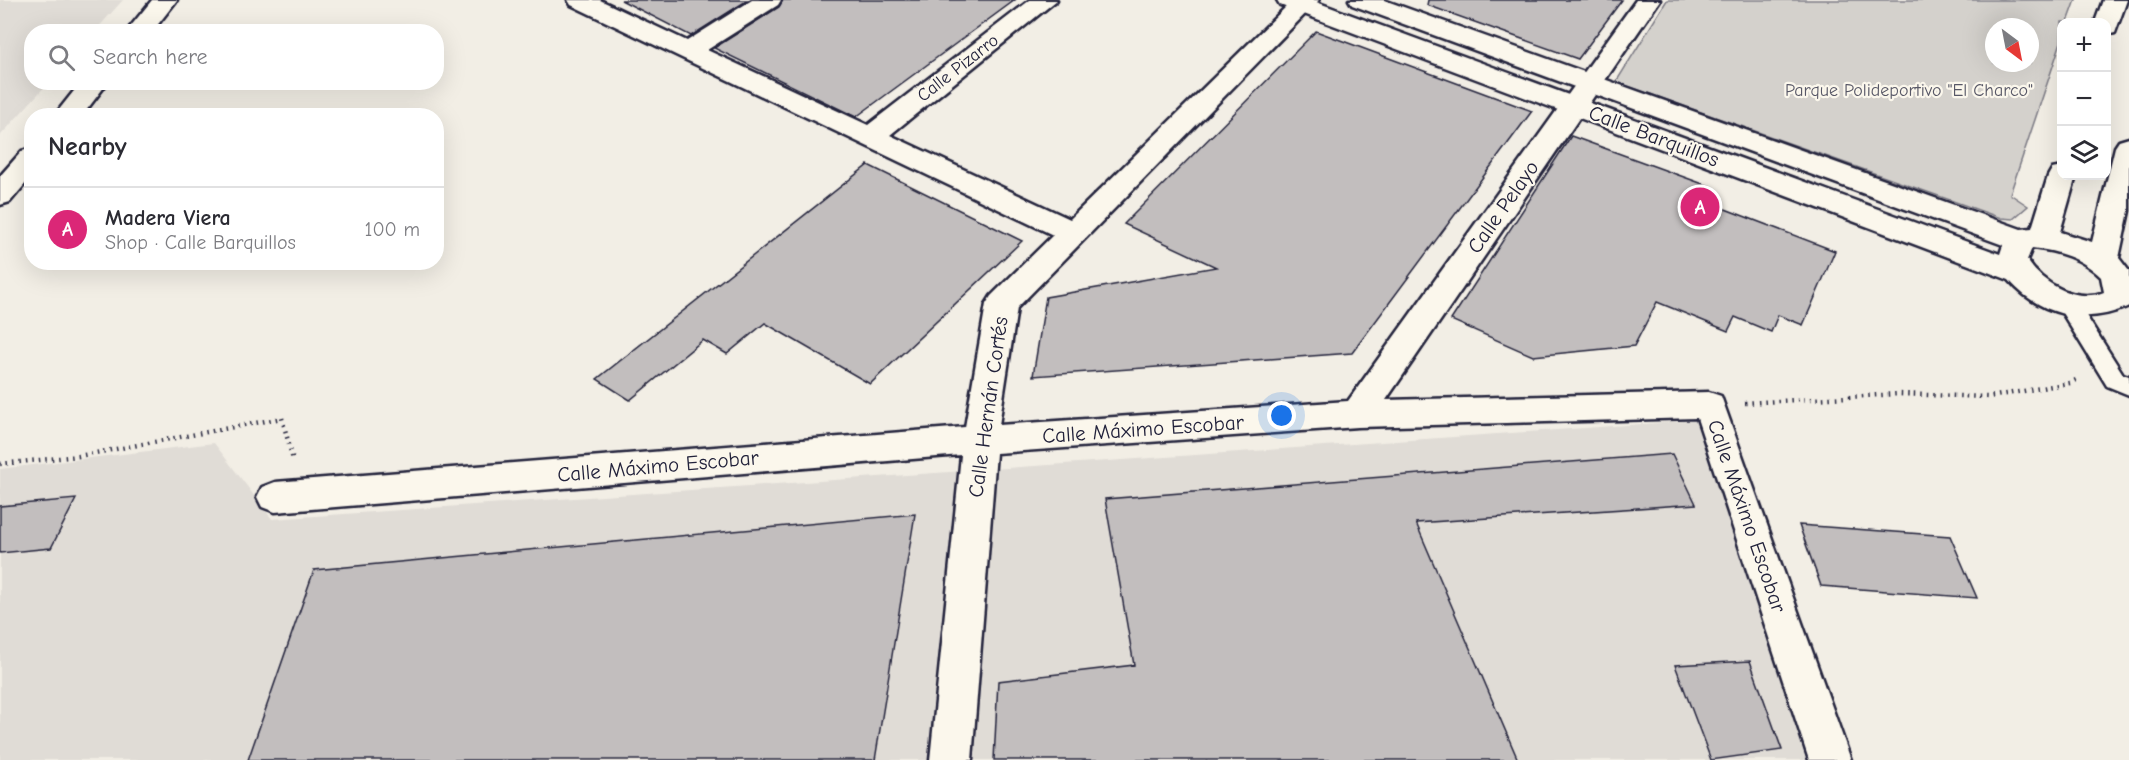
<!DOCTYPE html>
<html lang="en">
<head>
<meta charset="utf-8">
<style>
	:root { --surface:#fff; --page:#f7f7f7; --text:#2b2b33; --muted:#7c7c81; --line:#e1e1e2; --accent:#db2777 }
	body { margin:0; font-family:"Comic Neue",sans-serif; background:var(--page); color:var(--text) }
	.controls { position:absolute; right:18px; top:18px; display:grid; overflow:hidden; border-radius:12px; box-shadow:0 6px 24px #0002 }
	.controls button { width:54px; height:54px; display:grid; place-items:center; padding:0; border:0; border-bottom:2px solid var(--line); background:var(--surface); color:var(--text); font:30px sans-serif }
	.compass { position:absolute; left:1985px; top:18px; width:54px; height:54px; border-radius:50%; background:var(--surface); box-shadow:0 6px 24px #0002; rotate:148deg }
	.you { position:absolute; left:1282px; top:416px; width:21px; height:21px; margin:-15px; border:4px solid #fff; border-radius:50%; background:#1a73e8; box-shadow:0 0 0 9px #1a73e833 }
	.badge { display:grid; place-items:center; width:39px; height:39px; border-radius:50%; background:var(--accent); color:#fff; font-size:20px; font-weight:700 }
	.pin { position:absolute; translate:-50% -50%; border:3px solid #fff; box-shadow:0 2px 6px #0006 }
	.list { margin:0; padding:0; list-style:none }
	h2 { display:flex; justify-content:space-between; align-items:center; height:78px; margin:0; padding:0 24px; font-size:26px }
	h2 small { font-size:20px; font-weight:400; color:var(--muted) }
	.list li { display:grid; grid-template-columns:39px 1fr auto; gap:18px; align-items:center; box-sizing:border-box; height:84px; padding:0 24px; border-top:2px solid var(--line) }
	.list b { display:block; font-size:22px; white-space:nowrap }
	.list p { margin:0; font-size:20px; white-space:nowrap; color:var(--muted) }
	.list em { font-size:20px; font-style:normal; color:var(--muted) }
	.icon { flex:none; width:33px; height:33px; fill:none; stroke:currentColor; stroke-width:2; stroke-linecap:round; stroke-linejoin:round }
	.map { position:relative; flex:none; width:2129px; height:760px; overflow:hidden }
	.search { position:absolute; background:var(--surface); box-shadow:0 6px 24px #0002; left:24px; top:24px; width:420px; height:66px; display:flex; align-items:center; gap:15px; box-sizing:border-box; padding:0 21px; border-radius:24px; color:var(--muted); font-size:22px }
	.panel { position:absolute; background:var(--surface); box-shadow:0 6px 24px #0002; left:24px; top:108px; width:420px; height:162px; border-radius:24px }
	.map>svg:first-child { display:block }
	.built { fill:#e0dcd6 }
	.green { fill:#d4d1cc; stroke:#7b7a84; stroke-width:1.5; fill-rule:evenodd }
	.building { fill:#c2bebe; stroke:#22223b; stroke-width:1.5 }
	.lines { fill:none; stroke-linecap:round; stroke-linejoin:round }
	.service-casing { stroke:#22223b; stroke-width:5 }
	.minor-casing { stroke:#22223b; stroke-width:5 }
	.secondary-casing { stroke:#22223b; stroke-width:5 }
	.path { stroke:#22223b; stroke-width:4.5; stroke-dasharray:1.5 5; stroke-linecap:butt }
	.service { fill:#fbf7ec; fill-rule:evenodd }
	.minor { fill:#fbf7ec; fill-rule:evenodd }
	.secondary { fill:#fbf7ec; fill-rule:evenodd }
	.labels { text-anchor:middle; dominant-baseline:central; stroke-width:4.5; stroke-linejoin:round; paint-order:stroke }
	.far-street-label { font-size:18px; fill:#22223b; stroke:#fbf7ec }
	.far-park-label { font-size:18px; fill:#575766; stroke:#fbf7ec }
	.street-label { font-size:21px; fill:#22223b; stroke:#fbf7ec }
</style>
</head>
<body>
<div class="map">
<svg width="2129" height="760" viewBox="0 0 2129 760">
	<rect width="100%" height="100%" fill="#f2eee5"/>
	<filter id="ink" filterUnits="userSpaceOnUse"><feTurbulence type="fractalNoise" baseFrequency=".0167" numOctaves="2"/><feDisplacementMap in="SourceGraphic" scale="12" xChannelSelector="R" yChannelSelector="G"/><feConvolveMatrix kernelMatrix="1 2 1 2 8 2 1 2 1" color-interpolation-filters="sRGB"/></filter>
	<g filter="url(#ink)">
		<g class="built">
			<polygon points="0,0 123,0 95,31 32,32 32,82 48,83 0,136"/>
			<polygon points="1699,420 1806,760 0,760 0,469 214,443 272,519"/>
		</g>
		<path class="green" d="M1667,0H2076L2068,22H2062L2061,42L2010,194L2028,206L2013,219L2001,218L1616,82ZM1994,27H2030V63H1994Z"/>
		<g class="building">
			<polygon points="621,0 748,0 691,36"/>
			<polygon points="783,0 1015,0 856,117 714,48 779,7"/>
			<polygon points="1428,0 1622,0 1578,59 1427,5"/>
			<polygon points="1316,31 1532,111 1352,353 1033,376 1046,297 1216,267 1124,224"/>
			<polygon points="1571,136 1714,188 1707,202 1835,251 1803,325 1778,315 1771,332 1735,317 1728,331 1657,302 1634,346 1533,356 1451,320"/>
			<polygon points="868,165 1022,241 870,384 765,323 727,354 703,340 630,400 597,379"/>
			<polygon points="1672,454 1696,504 1416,523 1518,760 994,760 998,681 1134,665 1105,499"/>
			<polygon points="76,499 51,548 0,553 0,506"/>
			<polygon points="915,514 875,760 248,760 314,570"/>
			<polygon points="1799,525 1950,536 1977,598 1821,586"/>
			<polygon points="1750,661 1782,750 1711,760 1675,665"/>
		</g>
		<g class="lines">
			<g class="service-casing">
				<polygon id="service" points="2067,295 2075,298 2123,374 2129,376 2129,395 2107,386 2056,303 2059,298"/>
			</g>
			<g class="minor-casing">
				<g id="minor">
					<polygon points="152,0 177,0 152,32 126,32"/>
					<polygon points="568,0 600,0 687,41 752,0 781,0 778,5 707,50 868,125 1030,0 1057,0 890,135 1070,219 1293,0 1319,0 1017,308 999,425 1348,401 1636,0 1660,0 1386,400 1709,392 1721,396 1851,760 1809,760 1697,418 1358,427 996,453 972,760 930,760 961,455 275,512 262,507 257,497 262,487 275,482 965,427 986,304 991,296 1053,235 571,5"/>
					<polygon points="81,82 108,82 82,116 54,116"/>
					<polygon points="32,148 32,176 10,202 0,205 0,176 22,151"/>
				</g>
			</g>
			<g class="secondary-casing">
				<g id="secondary">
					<path d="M1277,0H1311L2000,254L2003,245L1352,5L1349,0H1384L2021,229L2032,228L2048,176L2052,169L2062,167V176H2076L2060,232L2092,242L2115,147L2119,141L2129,138V211L2119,258L2129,271V306C2086,326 2040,316 2009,280L1280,5ZM2032,248C2058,251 2082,258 2101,277L2104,292C2076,303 2042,284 2027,260Z"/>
					<polygon points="2103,0 2127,0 2115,33 2106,35 2106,22 2095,22"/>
				</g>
			</g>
			<g class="path">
				<polyline points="1745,403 1898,394 1989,397 2070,383 2080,378"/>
				<polyline points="0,464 79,456 282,418 293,460"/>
			</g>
			<use href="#service" class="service"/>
			<use href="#minor" class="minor"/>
			<use href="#secondary" class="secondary"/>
		</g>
	</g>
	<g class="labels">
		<g class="far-street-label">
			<text transform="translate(958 68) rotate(-38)">Calle Pizarro</text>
		</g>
		<g class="far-park-label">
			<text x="1909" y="90">Parque Polideportivo "El Charco"</text>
		</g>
		<g class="street-label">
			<text transform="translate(1654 136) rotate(21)">Calle Barquillos</text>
			<text transform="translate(1503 207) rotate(-55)">Calle Pelayo</text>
			<text transform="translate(988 407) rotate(-82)">Calle Hernán Cortés</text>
			<text transform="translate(1143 429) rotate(-4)">Calle Máximo Escobar</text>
			<text transform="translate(658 466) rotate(-5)">Calle Máximo Escobar</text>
			<text transform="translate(1747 516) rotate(71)">Calle Máximo Escobar</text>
		</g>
	</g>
</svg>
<div class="controls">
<button>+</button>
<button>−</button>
<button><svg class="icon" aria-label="layers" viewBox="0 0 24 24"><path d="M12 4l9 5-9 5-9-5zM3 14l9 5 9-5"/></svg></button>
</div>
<svg class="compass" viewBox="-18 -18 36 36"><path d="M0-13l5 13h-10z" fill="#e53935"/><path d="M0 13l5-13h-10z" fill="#7c7c81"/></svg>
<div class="you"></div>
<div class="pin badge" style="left:1700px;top:207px">A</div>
<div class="search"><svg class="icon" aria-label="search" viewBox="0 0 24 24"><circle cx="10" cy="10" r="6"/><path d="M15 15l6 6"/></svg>Search here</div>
<section class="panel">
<h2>Nearby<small></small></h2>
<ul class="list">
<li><span class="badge">A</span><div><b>Madera Viera</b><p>Shop · Calle Barquillos</p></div><em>100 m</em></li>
</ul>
</section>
</div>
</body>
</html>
